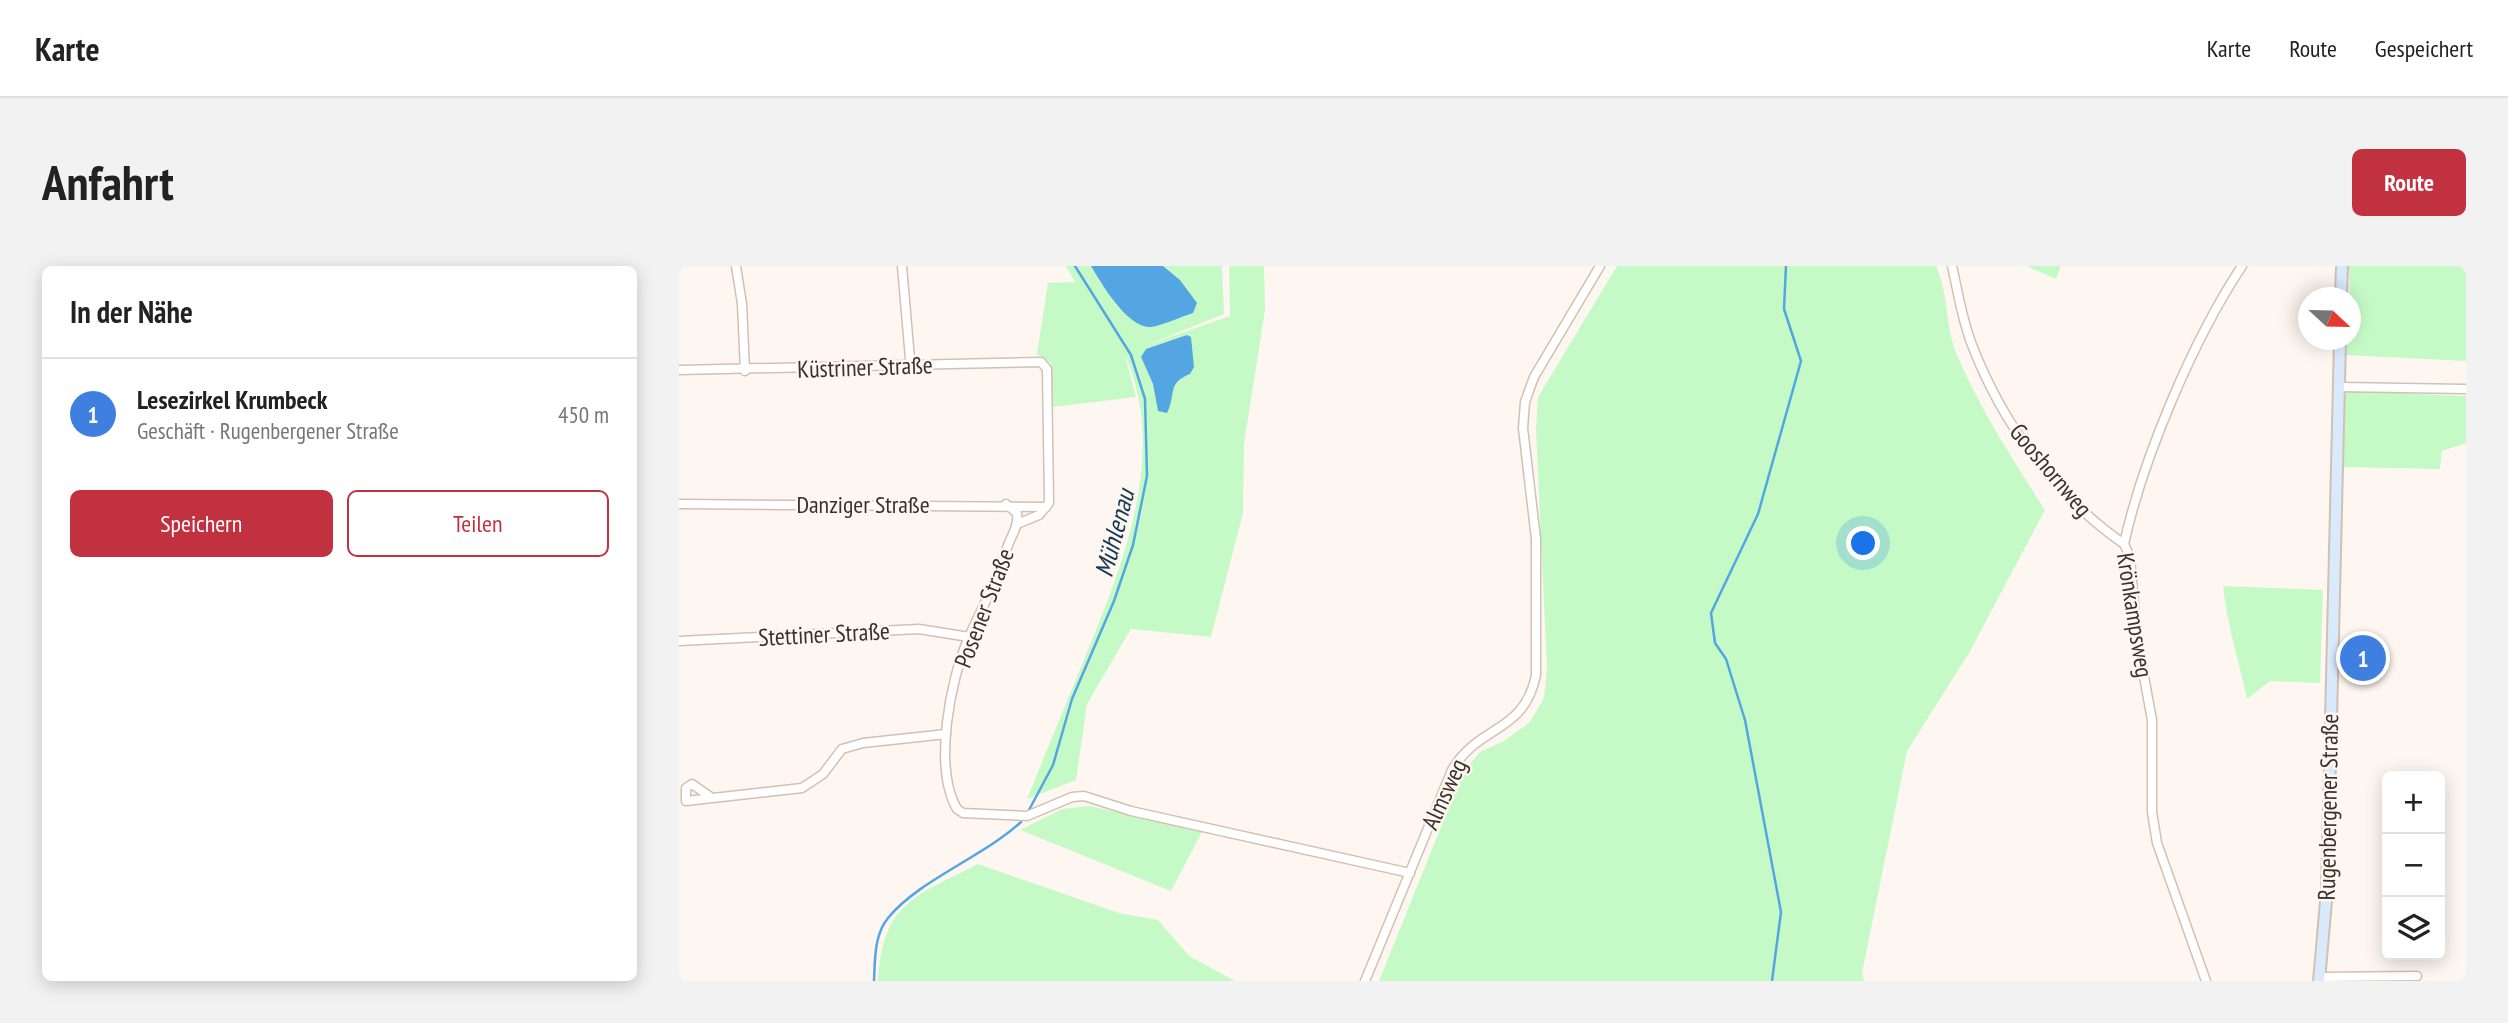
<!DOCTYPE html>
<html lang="de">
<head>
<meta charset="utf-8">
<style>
	:root { --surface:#fff; --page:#f2f2f2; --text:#222; --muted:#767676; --line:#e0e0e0; --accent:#c2313f }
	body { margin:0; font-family:"PT Sans Narrow",sans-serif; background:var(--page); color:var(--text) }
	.controls { position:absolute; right:21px; bottom:21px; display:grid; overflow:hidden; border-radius:10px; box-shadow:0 4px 18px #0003 }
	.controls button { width:63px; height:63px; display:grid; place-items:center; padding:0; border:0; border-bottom:2px solid var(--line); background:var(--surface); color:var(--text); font:35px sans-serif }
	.compass { position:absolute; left:1619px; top:21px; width:63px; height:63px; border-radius:50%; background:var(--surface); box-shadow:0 4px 18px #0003; rotate:112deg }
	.you { position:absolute; left:1185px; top:278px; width:24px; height:24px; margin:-18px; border:5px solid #fff; border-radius:50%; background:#1a73e8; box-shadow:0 0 0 10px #1a73e833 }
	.badge { display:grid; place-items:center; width:46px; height:46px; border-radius:50%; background:var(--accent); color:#fff; font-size:23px; font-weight:700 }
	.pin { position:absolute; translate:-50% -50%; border:4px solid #fff; box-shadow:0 2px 7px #0006 }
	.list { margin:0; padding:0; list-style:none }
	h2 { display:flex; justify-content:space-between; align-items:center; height:91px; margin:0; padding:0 28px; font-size:30px }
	h2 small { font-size:23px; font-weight:400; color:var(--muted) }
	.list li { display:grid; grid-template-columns:46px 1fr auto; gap:21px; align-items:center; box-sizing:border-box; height:112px; padding:0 28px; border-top:2px solid var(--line) }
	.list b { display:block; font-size:26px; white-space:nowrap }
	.list p { margin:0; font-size:23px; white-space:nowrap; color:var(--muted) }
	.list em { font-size:23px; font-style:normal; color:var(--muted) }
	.actions { display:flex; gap:14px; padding:21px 28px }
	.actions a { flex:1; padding:16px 0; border:2px solid var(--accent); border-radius:10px; text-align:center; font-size:24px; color:var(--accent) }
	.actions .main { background:var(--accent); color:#fff }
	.icon { flex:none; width:38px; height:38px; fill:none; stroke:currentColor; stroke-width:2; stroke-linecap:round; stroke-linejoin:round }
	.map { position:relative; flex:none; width:1787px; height:715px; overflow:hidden; border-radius:10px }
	header { display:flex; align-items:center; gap:42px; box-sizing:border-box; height:98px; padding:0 35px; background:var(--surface); border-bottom:2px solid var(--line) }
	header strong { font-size:33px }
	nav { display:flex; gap:38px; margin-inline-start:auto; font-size:24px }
	.intro { display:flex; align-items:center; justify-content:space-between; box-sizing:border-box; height:168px; padding:0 42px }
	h1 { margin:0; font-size:49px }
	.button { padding:18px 32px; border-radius:10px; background:var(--accent); color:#fff; font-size:24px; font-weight:700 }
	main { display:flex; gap:42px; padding:0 42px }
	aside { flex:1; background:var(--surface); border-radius:10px; box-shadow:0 4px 18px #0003 }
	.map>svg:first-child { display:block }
	.green { fill:#c5fac7; fill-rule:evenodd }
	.water { fill:#53a6e1 }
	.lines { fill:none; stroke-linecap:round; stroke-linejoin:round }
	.stream { stroke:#53a6e1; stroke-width:2.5 }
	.minor-casing { stroke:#d2c0b1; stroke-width:11 }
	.secondary-casing { stroke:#d2c0b1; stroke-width:14 }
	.minor { stroke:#fff; stroke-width:8 }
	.secondary { stroke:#d8eafc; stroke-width:10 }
	.labels { text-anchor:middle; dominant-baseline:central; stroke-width:5; stroke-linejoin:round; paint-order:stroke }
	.street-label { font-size:24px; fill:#39322c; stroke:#fef7f1 }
	.water-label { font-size:26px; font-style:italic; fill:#153951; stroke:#fef7f1 }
</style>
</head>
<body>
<header>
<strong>Karte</strong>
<nav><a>Karte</a><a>Route</a><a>Gespeichert</a></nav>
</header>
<div class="intro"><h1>Anfahrt</h1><a class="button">Route</a></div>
<main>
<aside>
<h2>In der Nähe<small></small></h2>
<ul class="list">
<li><span class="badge" style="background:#3f7fe0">1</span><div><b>Lesezirkel Krumbeck</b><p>Geschäft · Rugenbergener Straße</p></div><em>450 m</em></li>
</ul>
<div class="actions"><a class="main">Speichern</a><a>Teilen</a></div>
</aside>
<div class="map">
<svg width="1787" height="715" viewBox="0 0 1787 715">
	<rect width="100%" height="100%" fill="#fef7f1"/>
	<g class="green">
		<path d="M387,0H412L423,19L501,14L484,0H543L545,48L468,79L551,50L550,0H585L586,44L565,178L564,247L532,371L452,363L408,438L397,514L348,533C367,486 386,440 405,394C443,300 490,189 446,89L457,131L374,141L372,97L358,88L369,17L396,16ZM462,91L511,108L499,113L479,145L474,118Z"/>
		<path d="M938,0H1257C1270,28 1266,61 1278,89C1301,143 1334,194 1366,244L1290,387L1228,485L1183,707L1185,715H700L784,506L801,486L825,475L851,456L865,432L868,401L857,164L859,131Z"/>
		<polygon points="1347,0 1382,0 1377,13"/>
		<polygon points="1670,0 1787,0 1787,95 1666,89 1667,74 1672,74"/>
		<polygon points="1665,125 1787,130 1787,177 1763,185 1761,203 1663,201"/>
		<path d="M1544,320L1644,324L1641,417L1591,415L1568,433C1560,395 1548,359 1544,320Z"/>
		<polygon points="411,540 523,566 492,625 341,564 383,543"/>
		<path d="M299,598L440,647L479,654L510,690L556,715H199C204,636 235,631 299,598Z"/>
	</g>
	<g class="water">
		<path d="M412,0H484L501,14L518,37L514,47C501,51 485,59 472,61C449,63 422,17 412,0Z"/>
		<path d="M508,69L512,71L515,101L511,108C487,118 498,127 488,147L479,145L474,118L462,91L467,83Z"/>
	</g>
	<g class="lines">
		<g class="stream">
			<polyline points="350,544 374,499 393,433 435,335 454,279 468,210 466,133 452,89 396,0"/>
			<path d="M195,715C196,694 195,669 209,652C240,614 304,591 342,556"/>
			<polyline points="1093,715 1102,646 1066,454 1047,393 1036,377 1032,347 1079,248 1122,95 1105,43 1107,0"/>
		</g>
		<g class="minor-casing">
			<g id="minor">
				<polyline points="57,0 63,38 66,105"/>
				<polyline points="223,0 231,93"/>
				<path d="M1273,0C1279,26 1283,54 1293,79C1323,157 1376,230 1445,278"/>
				<polyline points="0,104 362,96 368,103 370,237 360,249 338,258"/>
				<polyline points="1660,121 1787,123"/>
				<polyline points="0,238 367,241"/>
				<path d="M327,238L338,247C340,260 332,270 328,282C319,314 303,341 290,371C271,413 254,502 278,543L284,547L348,550L393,531L405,530L452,545L731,607"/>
				<polyline points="0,375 240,363 290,371"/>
				<polyline points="33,532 13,518 7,522 7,535 123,522 144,508 163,483 184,477 267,468"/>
				<polyline points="1641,711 1738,710"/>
				<path d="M686,715L773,504C800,458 845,468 857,409V273L844,162L846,136L855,111L921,0"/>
				<path d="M1527,715L1478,577L1473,546V454L1458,373L1451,291L1445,278C1464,192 1514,74 1563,0"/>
			</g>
		</g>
		<g class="secondary-casing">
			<g id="secondary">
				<polyline points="1662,32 1663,0"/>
				<polyline points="1640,715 1648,624 1661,74"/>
			</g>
		</g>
		<use href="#minor" class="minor"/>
		<use href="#secondary" class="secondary"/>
	</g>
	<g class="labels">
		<g class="street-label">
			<text transform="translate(186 101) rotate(-2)">Küstriner Straße</text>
			<text transform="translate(1372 204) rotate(50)">Gooshornweg</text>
			<text x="184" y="238">Danziger Straße</text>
			<text transform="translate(305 342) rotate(-69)">Posener Straße</text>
			<text transform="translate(1456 349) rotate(81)">Krönkampsweg</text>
			<text transform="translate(145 368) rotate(-3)">Stettiner Straße</text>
			<text transform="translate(765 528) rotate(-65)">Almsweg</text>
			<text transform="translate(1649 541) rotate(-89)">Rugenbergener Straße</text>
		</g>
		<g class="water-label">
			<text transform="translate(435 267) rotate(-75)">Mühlenau</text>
		</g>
	</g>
</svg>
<div class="controls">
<button>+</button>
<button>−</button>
<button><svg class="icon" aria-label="layers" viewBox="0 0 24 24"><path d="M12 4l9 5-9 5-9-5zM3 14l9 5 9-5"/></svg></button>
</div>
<svg class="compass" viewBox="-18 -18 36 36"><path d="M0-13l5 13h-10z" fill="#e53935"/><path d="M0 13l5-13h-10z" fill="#767676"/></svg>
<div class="you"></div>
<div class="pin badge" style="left:1684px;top:392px;background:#3f7fe0">1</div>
</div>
</main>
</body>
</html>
